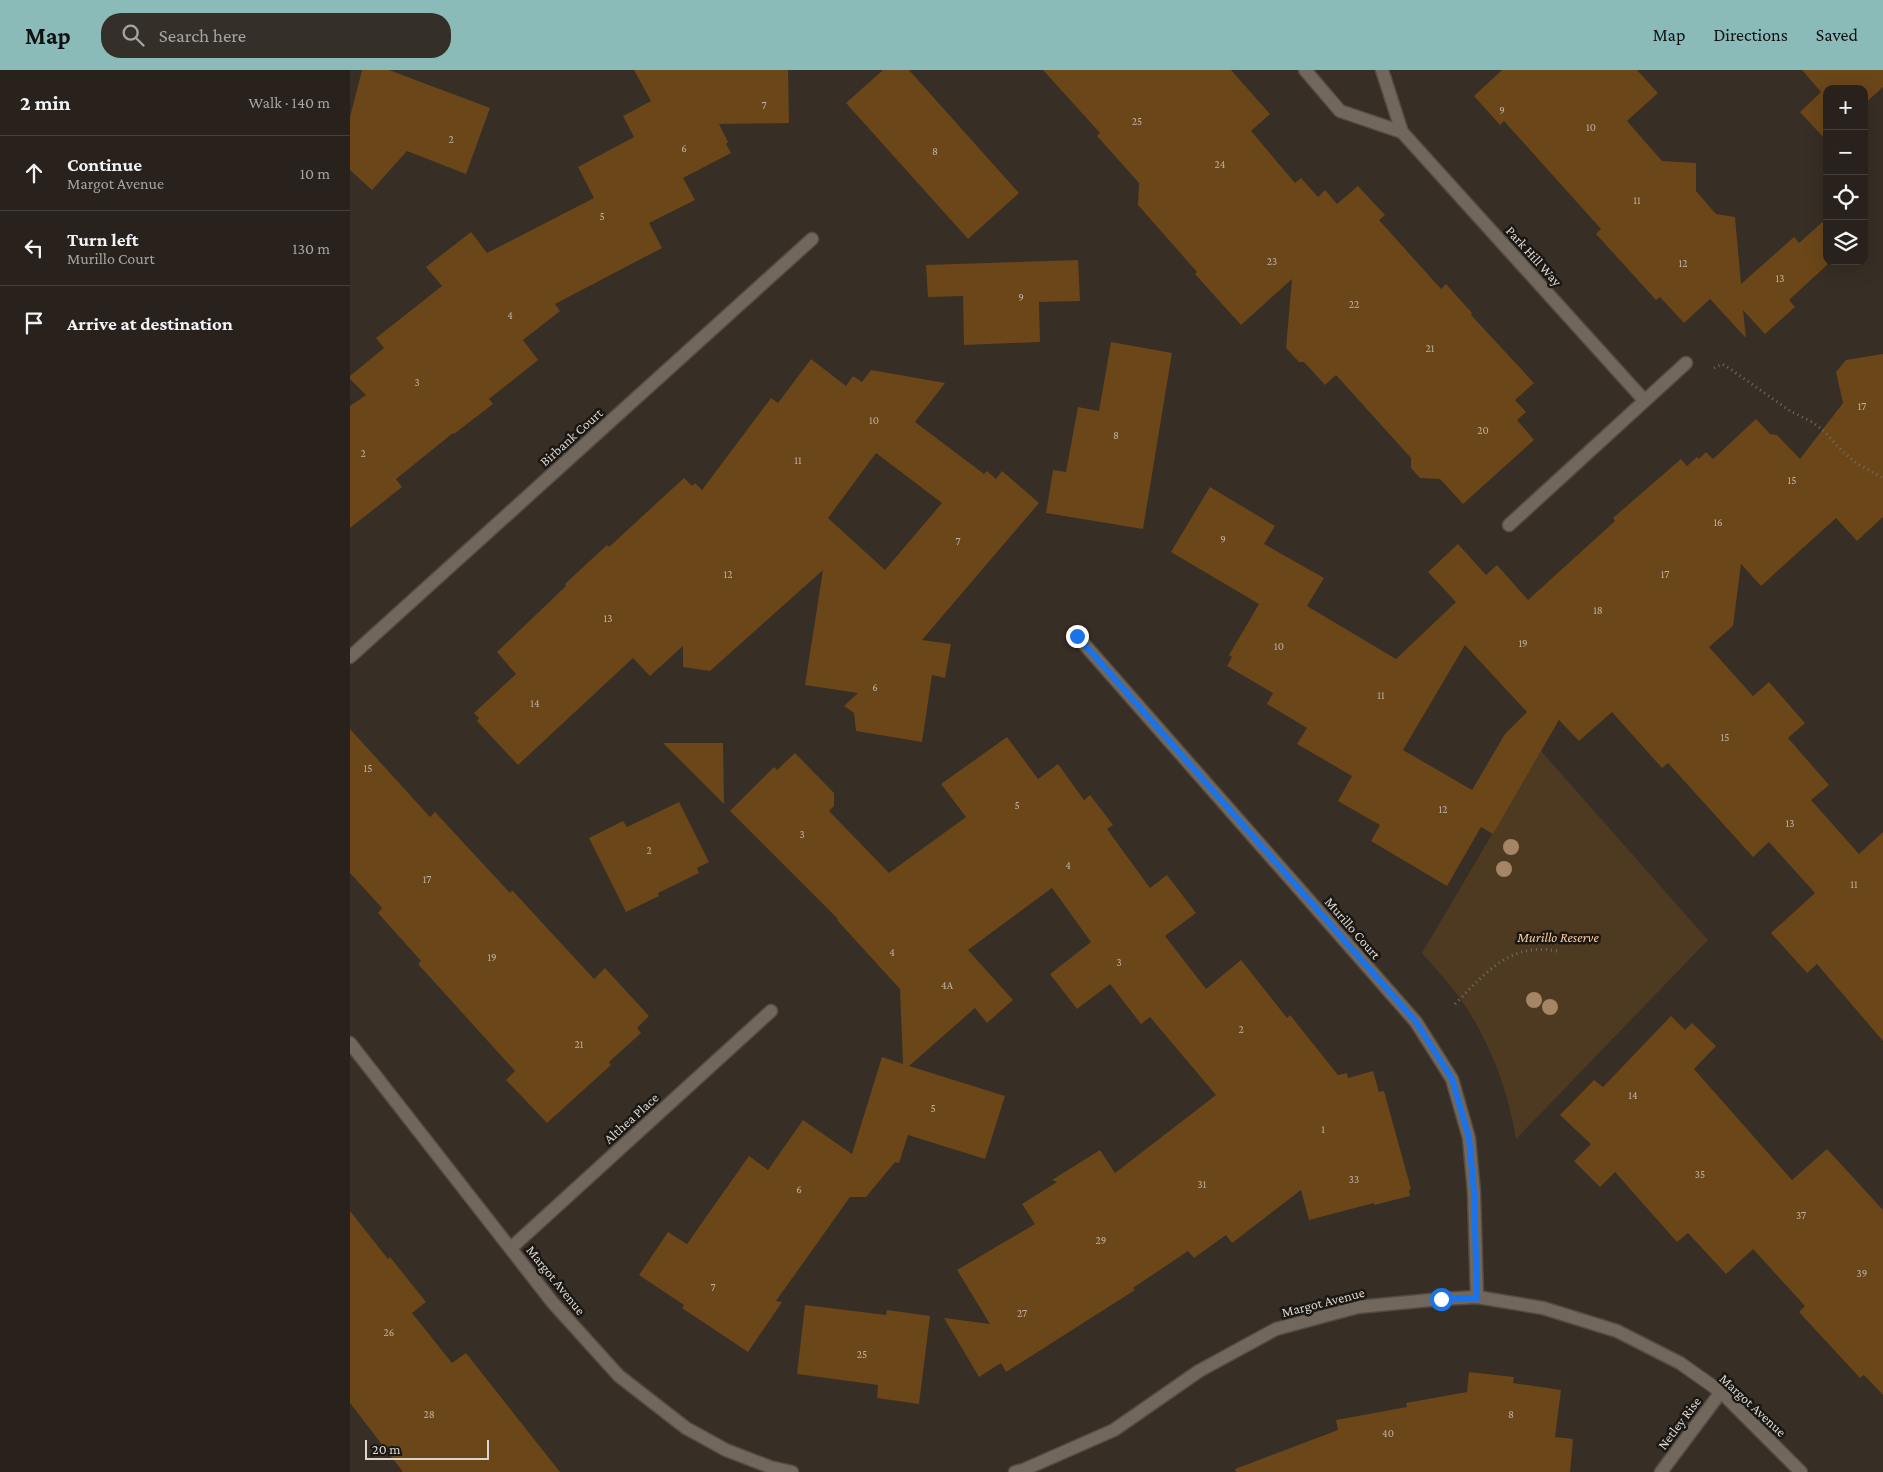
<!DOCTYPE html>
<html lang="en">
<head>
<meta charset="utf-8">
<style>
	:root { --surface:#29221c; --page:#352f29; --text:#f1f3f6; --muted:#a5a4a3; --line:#453f3b; --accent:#8bbbb9 }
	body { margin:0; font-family:"Crimson Pro",serif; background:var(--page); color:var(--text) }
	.controls { position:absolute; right:15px; top:15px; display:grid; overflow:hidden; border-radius:10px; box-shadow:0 5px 20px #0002 }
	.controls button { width:45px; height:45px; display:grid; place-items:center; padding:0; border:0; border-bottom:1px solid var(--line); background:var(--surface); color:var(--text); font:25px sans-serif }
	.scale { position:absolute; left:15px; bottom:12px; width:124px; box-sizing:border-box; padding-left:5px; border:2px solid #dad5cf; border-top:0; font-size:14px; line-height:18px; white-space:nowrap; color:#dad5cf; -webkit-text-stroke:4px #1b1713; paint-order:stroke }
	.stop { position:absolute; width:15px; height:15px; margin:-11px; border:4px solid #1a73e8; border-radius:50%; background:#fff }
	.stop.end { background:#1a73e8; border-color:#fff; box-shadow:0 1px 5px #0008 }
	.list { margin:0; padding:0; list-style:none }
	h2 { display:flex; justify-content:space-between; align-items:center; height:65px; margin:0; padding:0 20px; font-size:21px }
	h2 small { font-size:16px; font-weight:400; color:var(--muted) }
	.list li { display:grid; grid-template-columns:32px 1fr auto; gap:15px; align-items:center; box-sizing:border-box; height:75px; padding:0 20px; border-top:1px solid var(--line) }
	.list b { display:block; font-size:19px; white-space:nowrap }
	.list p { margin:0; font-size:16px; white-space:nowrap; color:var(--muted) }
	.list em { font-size:16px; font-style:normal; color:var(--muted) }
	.icon { flex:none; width:28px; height:28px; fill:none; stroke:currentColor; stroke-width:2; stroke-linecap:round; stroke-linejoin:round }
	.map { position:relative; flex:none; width:1533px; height:1402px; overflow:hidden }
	header { display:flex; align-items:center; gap:30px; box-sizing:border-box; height:70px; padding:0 25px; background:var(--accent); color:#111 }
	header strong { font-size:24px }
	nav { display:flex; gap:28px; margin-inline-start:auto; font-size:18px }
	.search { width:350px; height:45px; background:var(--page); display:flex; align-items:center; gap:12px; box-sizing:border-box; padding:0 18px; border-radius:20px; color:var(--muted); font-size:19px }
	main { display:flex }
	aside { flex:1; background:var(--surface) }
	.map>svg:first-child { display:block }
	.green { fill:#4e3921 }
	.building { fill:#6a4619; fill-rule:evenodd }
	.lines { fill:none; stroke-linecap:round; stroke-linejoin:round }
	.minor-casing { stroke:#534b44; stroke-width:15 }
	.path { stroke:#756d65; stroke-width:3; stroke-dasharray:1 4; stroke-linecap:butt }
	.minor { stroke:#71675d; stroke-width:12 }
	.tree { fill:#a48565 }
	.route { stroke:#1a73e8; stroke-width:6 }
	.labels { text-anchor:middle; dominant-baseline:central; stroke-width:5; stroke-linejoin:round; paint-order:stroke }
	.number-label { font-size:11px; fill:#beb1a2 }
	.street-label { font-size:14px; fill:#dad5cf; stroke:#1b1713 }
	.park-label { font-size:14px; font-style:italic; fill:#fecd9a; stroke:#1b1713 }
</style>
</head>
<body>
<header>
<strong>Map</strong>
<div class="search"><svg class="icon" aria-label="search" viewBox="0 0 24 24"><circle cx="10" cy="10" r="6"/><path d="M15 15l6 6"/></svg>Search here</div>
<nav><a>Map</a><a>Directions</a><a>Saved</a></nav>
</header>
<main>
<aside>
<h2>2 min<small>Walk · 140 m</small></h2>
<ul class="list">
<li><svg class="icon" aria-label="ahead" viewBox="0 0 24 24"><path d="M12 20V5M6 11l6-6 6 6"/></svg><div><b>Continue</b><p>Margot Avenue</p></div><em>10 m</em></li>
<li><svg class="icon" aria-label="left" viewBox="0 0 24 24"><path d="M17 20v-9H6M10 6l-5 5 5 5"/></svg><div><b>Turn left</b><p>Murillo Court</p></div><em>130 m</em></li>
<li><svg class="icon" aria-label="arrive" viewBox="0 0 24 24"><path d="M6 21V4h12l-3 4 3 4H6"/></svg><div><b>Arrive at destination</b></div></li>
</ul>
</aside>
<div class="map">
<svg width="1533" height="1402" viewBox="0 0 1533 1402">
	<rect width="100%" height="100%" fill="#372e25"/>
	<path class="green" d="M1191,681L1358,870L1166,1069C1158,1017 1135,959 1102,918C1093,906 1082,895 1072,883Z"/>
	<g class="building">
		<polygon points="12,0 39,0 140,38 116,104 57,81 22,120 0,100 0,47"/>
		<polygon points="284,0 438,0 439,53 369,54 378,72 376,74 381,83 333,108 345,130 299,153 312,178 205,234 210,241 173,270 188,290 139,329 143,334 104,364 103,363 46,409 52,417 0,458 0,336 16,325 0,309 0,306 34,278 26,268 92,216 76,197 121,162 137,183 244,128 228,97 284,67 273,46 301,31"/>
		<polygon points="533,0 559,0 669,123 618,169 496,33"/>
		<polygon points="693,0 881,0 920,44 901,61 945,113 951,108 968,127 975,120 987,134 1008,116 1035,145 1029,150 1091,219 1096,214 1122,243 1121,245 1184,313 1165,330 1176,342 1167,350 1184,370 1113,434 1090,409 1070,408 1061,398 1061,388 986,305 975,315 954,292 949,292 936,278 942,209 891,255 845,204 847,202 788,135 789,113 747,66 750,63"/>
		<polygon points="1152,0 1287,0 1308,23 1277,51 1312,91 1346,93 1346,121 1366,144 1385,147 1391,214 1444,167 1449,173 1477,148 1477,195 1439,230 1445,237 1415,264 1393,240 1396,268 1360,229 1334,253 1310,227 1306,230 1246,164 1251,159 1154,51 1150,55 1124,26"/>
		<polygon points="1452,0 1533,0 1533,17 1514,34 1514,19 1477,19 1477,68 1475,69 1450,42 1471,22"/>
		<polygon points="728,190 730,231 689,232 690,272 614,275 613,226 578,227 576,195"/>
		<polygon points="761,272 822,283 793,459 696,443 703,400 716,402 728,337 749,341"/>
		<path d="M1533,284V447L1507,471L1486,448L1411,516L1391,494L1383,556L1359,577L1403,626L1419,612L1455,653L1438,668L1479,715L1461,730L1509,784L1533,762V971L1467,894L1457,903L1421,863L1465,823L1419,772L1403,787L1318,693L1312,698L1262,642L1229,671L1209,650L1143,764L1131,757L1097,816L1021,771L1030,755L988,731L1002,706L947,674L957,658L917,634L923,623L877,596L882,587L879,585L909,534L821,482L860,417L925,456L914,474L974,508L957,536L1046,589L1106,532L1078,502L1108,474L1136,505L1147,495L1178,530L1265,451L1263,448L1331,389L1337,396L1347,387L1349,389L1356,382L1363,389L1406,349L1420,364L1427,365L1450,389L1493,333L1486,302L1496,290ZM1115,575L1177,642L1155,664L1122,720L1053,680Z"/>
		<path d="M461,289L496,316L503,306L512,312L521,300L595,313L565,352L634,404L637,401L646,409L652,401L689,433L572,570L601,574L595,608L582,605L572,672L506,661L504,643L494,636L508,623L455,615L473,500L360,601L333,597V576L300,606L283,588L168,695L127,651L129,648L124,643L166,604L147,582L216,516L215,514L257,475L259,477L334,408L342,416L345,413L352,420L421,328L428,333ZM526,383L592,433L535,500L478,448Z"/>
		<polygon points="0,659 80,747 85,742 160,823 162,820 244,909 255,898 299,946 287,958 291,963 259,992 261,995 197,1053 156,1010 165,1001 68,894 71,891 28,843 32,838 0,803"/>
		<polygon points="657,667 688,709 708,694 734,730 740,725 763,755 757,759 800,818 817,805 846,843 815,866 856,919 891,890 937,948 940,945 988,1005 997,1003 998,1008 1023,1001 1029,1022 1034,1021 1061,1119 1059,1120 1060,1126 1024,1135 1024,1133 959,1150 951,1120 882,1173 876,1165 844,1188 838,1181 783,1218 785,1220 656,1302 651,1293 629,1307 594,1248 640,1254 607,1200 685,1154 672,1134 707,1112 702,1110 750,1080 765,1103 866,1025 800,947 791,954 760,914 727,939 700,904 741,872 702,818 618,880 663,930 637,953 625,938 559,996 655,1026 635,1089 558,1065 549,1093 545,1092 516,1127 500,1127 426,1231 432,1232 398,1282 332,1238 334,1235 289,1205 318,1162 337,1174 399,1086 418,1100 453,1050 502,1084 532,987 553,994 550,919 487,850 488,849 380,741 424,697 427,700 445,683 484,723 484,736 479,741 539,803 616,747 591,714"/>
		<polygon points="313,673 373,673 374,734"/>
		<polygon points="329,732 359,792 347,798 349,803 308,823 309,826 276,842 239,768 273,751 277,757"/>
		<polygon points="1321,946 1335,960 1342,953 1366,976 1344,999 1442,1110 1477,1079 1533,1140 1533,1325 1514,1305 1510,1308 1449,1242 1455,1236 1403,1179 1376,1204 1338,1163 1327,1172 1265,1102 1250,1117 1224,1091 1241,1074 1210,1045 1244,1010 1253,1017"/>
		<polygon points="0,1141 38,1189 40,1187 76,1232 62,1243 102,1293 116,1283 210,1402 53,1402 0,1333"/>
		<polygon points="455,1235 536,1245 537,1240 580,1246 569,1334 527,1328 528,1315 447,1304"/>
		<polygon points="1119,1302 1164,1307 1163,1313 1211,1320 1205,1367 1223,1369 1220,1402 886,1402 885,1399 988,1360 986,1350 1057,1337 1056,1333 1117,1322"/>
	</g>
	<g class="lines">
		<g class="minor-casing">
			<g id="minor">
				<polyline points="955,0 990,41 1052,62"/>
				<polyline points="1032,0 1052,62 1294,330"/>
				<polyline points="1159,455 1336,293"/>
				<polyline points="727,566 1066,952 1102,1009 1119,1068 1124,1122 1127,1227"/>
				<polyline points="0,587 462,169"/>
				<polyline points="0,973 203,1233 269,1306 336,1358 376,1380 420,1397 442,1402"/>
				<polyline points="161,1178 421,941"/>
				<polyline points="665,1402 673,1400 764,1360 849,1301 926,1259 1008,1237 1091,1229 1127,1227 1193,1238 1267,1261 1330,1293 1371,1322 1451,1402"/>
				<polyline points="1311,1402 1371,1322"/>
			</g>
		</g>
		<g class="path">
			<polyline points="1364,298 1372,294 1379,298 1440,341 1462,352 1474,361 1489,378 1506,393 1533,408"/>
			<path d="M1105,934C1136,903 1159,872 1207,881"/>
		</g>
		<use href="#minor" class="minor"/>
	</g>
	<g class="tree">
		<circle cx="1161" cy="777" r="8"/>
		<circle cx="1154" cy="799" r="8"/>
		<circle cx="1184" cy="930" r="8"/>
		<circle cx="1200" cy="937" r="8"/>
	</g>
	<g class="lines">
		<polyline class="route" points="727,566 1066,952 1102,1009 1119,1068 1124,1122 1127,1228 1091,1229"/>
	</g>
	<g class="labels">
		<g class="number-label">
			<text x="414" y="35">7</text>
			<text x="1152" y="40">9</text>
			<text x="787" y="51">25</text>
			<text x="1241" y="57">10</text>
			<text x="101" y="69">2</text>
			<text x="334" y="78">6</text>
			<text x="585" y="81">8</text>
			<text x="870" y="94">24</text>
			<text x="1287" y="130">11</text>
			<text x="252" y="146">5</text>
			<text x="922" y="191">23</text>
			<text x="1333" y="193">12</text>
			<text x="1430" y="208">13</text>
			<text x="671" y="227">9</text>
			<text x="1004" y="234">22</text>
			<text x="160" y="245">4</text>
			<text x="1080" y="278">21</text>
			<text x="67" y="312">3</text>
			<text x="1512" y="336">17</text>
			<text x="524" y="350">10</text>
			<text x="1133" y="360">20</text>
			<text x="766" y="365">8</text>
			<text x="13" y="383">2</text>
			<text x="448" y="390">11</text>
			<text x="1442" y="410">15</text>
			<text x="1368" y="452">16</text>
			<text x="873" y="469">9</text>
			<text x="608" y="471">7</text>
			<text x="378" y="504">12</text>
			<text x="1315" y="504">17</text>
			<text x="1248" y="540">18</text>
			<text x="258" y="548">13</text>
			<text x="1173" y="573">19</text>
			<text x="929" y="576">10</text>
			<text x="525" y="617">6</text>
			<text x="1031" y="625">11</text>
			<text x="185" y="633">14</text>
			<text x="1375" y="667">15</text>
			<text x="18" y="698">15</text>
			<text x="667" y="735">5</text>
			<text x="1093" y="739">12</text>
			<text x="1440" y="753">13</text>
			<text x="452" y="764">3</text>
			<text x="299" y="780">2</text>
			<text x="718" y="795">4</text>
			<text x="77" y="809">17</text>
			<text x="1504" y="814">11</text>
			<text x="542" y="882">4</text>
			<text x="142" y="887">19</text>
			<text x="769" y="892">3</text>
			<text x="597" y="915">4A</text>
			<text x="891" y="959">2</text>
			<text x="229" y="974">21</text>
			<text x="1283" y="1025">14</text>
			<text x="583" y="1038">5</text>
			<text x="973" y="1059">1</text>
			<text x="1350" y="1104">35</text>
			<text x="1004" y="1109">33</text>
			<text x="852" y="1114">31</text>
			<text x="449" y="1119">6</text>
			<text x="1451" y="1145">37</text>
			<text x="751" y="1170">29</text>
			<text x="1512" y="1203">39</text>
			<text x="363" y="1217">7</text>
			<text x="672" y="1243">27</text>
			<text x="39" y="1262">26</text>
			<text x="512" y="1284">25</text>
			<text x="79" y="1344">28</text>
			<text x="1161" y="1344">8</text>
			<text x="1038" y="1363">40</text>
		</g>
		<g class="street-label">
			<text transform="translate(1184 186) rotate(48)">Park Hill Way</text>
			<text transform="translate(221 367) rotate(-42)">Birbank Court</text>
			<text transform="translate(1003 858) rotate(49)">Murillo Court</text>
			<text transform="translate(281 1048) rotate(-42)">Althea Place</text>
			<text transform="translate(206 1210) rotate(51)">Margot Avenue</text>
			<text transform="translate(973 1232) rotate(-14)">Margot Avenue</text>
			<text transform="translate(1403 1335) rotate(43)">Margot Avenue</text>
			<text transform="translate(1329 1353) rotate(-53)">Netley Rise</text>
		</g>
		<g class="park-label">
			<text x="1208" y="867">Murillo Reserve</text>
		</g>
	</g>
</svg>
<div class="controls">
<button>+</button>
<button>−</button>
<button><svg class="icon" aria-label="locate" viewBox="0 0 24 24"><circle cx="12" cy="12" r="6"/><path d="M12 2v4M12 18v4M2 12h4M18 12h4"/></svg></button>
<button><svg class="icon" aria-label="layers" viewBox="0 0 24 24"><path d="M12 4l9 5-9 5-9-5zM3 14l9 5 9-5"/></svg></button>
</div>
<div class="scale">20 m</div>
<div class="stop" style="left:1091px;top:1229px"></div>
<div class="stop end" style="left:727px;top:566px"></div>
</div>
</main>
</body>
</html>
